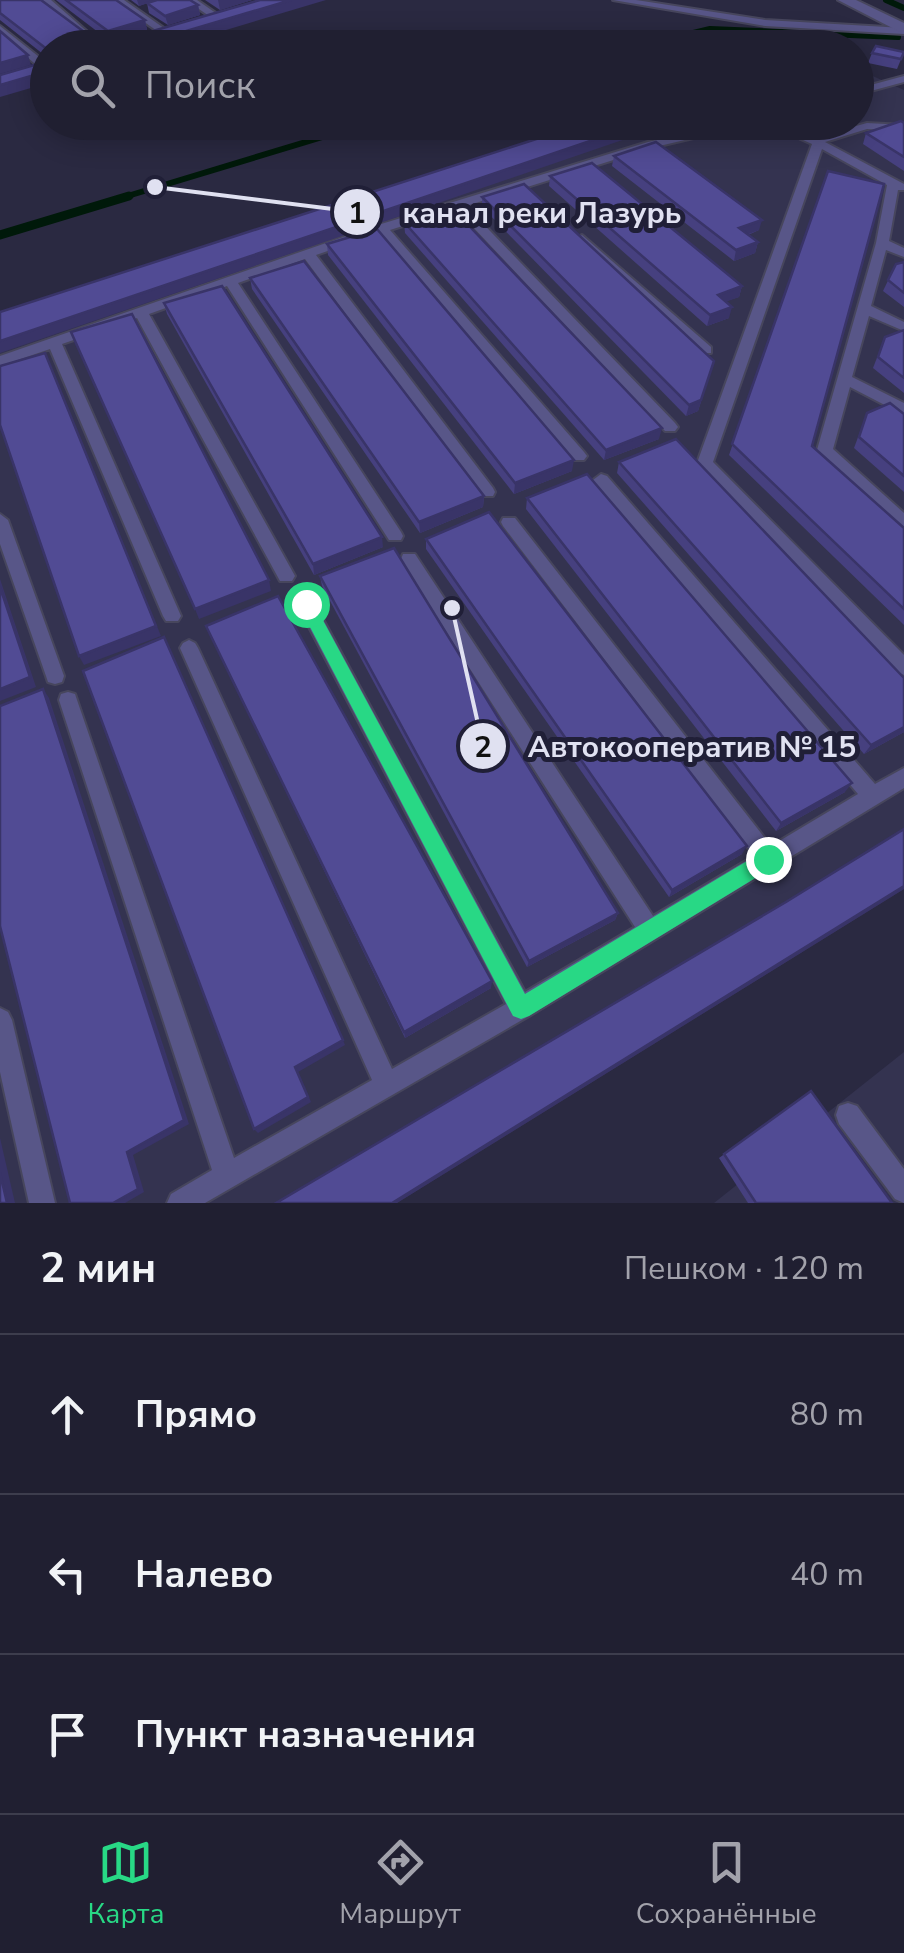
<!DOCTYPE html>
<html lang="ru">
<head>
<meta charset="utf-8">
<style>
	:root { --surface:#201f31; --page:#282739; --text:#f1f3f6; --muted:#a2a2ab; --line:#3d3d4d; --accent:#28d885 }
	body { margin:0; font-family:"Nunito Sans",sans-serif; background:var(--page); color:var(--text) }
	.stop { position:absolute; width:30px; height:30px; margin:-22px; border:8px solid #28d885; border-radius:50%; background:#fff }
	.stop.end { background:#28d885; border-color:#fff; box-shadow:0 2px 10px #0008 }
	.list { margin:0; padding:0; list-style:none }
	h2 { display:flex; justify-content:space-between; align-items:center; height:130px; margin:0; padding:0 40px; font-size:42px }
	h2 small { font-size:32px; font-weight:400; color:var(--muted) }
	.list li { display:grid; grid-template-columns:65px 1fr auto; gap:30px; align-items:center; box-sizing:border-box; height:160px; padding:0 40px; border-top:2px solid var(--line) }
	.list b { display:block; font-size:38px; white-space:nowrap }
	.list em { font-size:32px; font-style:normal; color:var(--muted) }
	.icon { flex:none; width:55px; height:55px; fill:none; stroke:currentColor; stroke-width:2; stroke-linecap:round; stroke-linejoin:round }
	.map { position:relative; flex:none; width:904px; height:1203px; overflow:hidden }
	.search { position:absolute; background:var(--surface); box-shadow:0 5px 25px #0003; left:30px; right:30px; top:30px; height:110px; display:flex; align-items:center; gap:25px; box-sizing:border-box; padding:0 35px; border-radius:55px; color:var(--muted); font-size:38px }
	.sheet { height:610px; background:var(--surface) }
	nav { display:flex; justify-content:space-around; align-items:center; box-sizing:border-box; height:140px; border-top:2px solid var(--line); background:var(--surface); font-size:28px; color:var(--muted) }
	nav a { display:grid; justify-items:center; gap:5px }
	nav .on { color:var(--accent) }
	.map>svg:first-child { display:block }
	.built { fill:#343350 }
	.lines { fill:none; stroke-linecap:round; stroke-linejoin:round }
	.stream-far1 { stroke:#00190a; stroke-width:6 }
	.stream { stroke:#00190a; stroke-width:9 }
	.service-casing { stroke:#47465d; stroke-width:4 }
	.minor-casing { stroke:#47465d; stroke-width:4 }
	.service { fill:#585688; fill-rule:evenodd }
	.minor { fill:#585688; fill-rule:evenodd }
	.wall { fill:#46407f }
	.shaded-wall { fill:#393468 }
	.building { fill:#514b94; stroke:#393468; stroke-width:2.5 }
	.route { fill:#28d885 }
	.leader { fill:none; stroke:#e0e1f1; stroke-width:4 }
	.callout-dot { fill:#e0e1f1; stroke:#201f37; stroke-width:4 }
	.mark-label { font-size:30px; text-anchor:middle; font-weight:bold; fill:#111 }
	.callout-label { font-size:30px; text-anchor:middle; font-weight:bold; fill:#e0e1f1; stroke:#201f37; stroke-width:10; stroke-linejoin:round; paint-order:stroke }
</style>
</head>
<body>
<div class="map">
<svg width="904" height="1203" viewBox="0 0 904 1203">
	<rect width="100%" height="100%" fill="#2a2941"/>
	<g class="built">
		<polygon points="857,69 904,90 904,889 397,1203 0,1203 0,327 623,123 856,122"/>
		<polygon points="904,1052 904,1203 714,1203"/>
	</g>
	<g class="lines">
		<g class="stream-far1">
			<polyline points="886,0 904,8"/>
			<polyline points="631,48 710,29 898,37"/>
			<polyline points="121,198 372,122"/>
		</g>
		<polyline class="stream" points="0,235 129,196"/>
		<g class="service-casing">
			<g id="service">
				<polygon points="40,0 51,0 106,48 94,48"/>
				<polygon points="113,0 124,0 168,31 160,33"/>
				<polygon points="186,0 197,0 220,16 212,18"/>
				<polygon points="613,0 636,0 765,20 904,28 904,34 765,26"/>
				<polygon points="0,26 48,64 48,68 40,68 0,34"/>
				<polygon points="904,76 904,82 856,95 856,89"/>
				<polygon points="789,122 803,122 795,128 816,137 867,123 904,125 904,131 867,129 825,142 904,184 904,190 898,190 889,241 904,248 904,257 886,250 871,306 904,322 904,331 869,316 852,377 904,403 904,415 850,387 833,449 904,513 904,529 898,527 817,450 876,243 887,185 822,149 713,462 904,655 904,675 897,672 697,463 812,144 785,132 719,132 655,147 466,206 675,423 678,427 675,431 665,431 456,209 390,230 584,452 587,456 584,460 574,460 380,233 316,255 493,488 495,492 493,496 481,496 305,259 238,283 401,532 403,536 401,540 389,540 227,286 149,314 295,576 292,581 280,581 137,318 62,344 181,616 178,621 166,621 163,616 50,349 0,366 0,356 378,225 648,142 719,126 784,126"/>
				<polygon points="582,235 711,347 711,353 701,353 578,242 576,239"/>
				<polygon points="601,474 607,476 875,784 904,768 904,788 529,1016 205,1203 167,1203 171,1194 212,1170 59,700 61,694 68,692 75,694 77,700 234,1158 372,1080 180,648 183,643 189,640 195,643 198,648 392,1069 506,1004 297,604 300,599 312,599 525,992 635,927 403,564 401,559 403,554 415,554 653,916 754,856 503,526 501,522 503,518 515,518 771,846 858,794 595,484 593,480"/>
				<polygon points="0,514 8,520 64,676 62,682 55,684 48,682 46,676 0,544"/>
				<polygon points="0,1008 8,1012 12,1020 55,1203 29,1203 0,1072"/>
				<polygon points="848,1103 857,1106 904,1169 904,1203 895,1199 839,1124 836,1115 839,1106"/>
			</g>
		</g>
		<g class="minor-casing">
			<polygon id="minor" points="838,0 856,0 904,23 904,34"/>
		</g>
		<use href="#service" class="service"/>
		<use href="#minor" class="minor"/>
	</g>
	<g class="wall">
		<polygon points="0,0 91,37 94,47 48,48 48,58 0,20"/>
		<polygon points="56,0 116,0 145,20 147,30 111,42"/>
		<polygon points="131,0 190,0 198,5 200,15 168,25 149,13 147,3 139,6"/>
		<polygon points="205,0 252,0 220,10"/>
		<polygon points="904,52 897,69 868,63 872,53"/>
		<polygon points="904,123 904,171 863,144 866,133"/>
		<polygon points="614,156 759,230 748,235 758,242 755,253 734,261 612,166"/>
		<polygon points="828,171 812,446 904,528 904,625 729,455"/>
		<polygon points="550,176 742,286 739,297 726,301 729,318 707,326 549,186"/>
		<polygon points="482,197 714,361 698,411 686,416 482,207"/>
		<polygon points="404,222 659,439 604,460 405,233"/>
		<polygon points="327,244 572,471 514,494 328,255"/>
		<polygon points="904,262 904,307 883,291 896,264"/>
		<polygon points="250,278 484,496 483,507 420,533 252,289"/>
		<polygon points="164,303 383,547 314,575 167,314"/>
		<polygon points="904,330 904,393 873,368 885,337"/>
		<polygon points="867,413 904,414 904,492 854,448"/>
		<polygon points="619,462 904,732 864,754 617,473"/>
		<polygon points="527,498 845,792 776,831 526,509"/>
		<polygon points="426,539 742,854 669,897 426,549"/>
		<polygon points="320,576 618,913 615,920 527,967 322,586"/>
		<polygon points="206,626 491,988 405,1038"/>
		<polygon points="811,1091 892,1203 748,1203 719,1158"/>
	</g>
	<g class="shaded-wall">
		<polygon points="137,0 158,0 139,6"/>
		<polygon points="218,0 252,0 220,10"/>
		<polygon points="291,0 326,0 166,48 129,48"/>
		<polygon points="198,5 200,15 168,25 165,16"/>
		<polygon points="145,20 147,30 111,42 108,31"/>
		<polygon points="91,37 93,48 58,48"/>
		<polygon points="28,55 31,65 0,74 0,63"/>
		<polygon points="48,71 48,83 0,97 0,85"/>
		<polygon points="646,122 675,122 0,353 0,341"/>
		<polygon points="762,220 759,230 736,239 739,228"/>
		<polygon points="758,242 755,253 734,261 736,250"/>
		<polygon points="742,286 739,297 715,306 718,295"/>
		<polygon points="732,307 729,318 707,326 710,315"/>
		<polygon points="45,353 161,636 84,665 79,656"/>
		<polygon points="714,361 698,411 686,416 689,405"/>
		<polygon points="662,428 659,439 604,460 606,450"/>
		<polygon points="574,460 572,471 514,494 515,483"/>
		<polygon points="484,496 483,507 420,533 419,522"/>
		<polygon points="382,537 383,547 314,575 313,564"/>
		<polygon points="0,579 36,687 0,701"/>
		<polygon points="269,580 271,591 199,619 195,609"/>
		<polygon points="43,689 49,698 189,1124 133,1155 144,1192 125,1203 113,1203"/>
		<polygon points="904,727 904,732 864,754 871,745"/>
		<polygon points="852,783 845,792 776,831 781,823"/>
		<polygon points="747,846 742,854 669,897 672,890"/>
		<polygon points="904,886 904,889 397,1203 392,1203"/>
		<polygon points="618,913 615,920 527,967 529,961"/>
		<polygon points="492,981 491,988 405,1038 404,1032"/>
		<polygon points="343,1040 345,1045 298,1072 311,1102 258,1133 254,1129 295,1067"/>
		<polygon points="0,1138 15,1203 7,1203 0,1173"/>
	</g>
	<g class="building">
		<polygon points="0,0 41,0 91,37 58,48 48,48 48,50 0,13"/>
		<polygon points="66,0 116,0 145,20 108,31"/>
		<polygon points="157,0 190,0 198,5 165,16 147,3"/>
		<polygon points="260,0 291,0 129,48 94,48"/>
		<polygon points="0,31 28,55 0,63"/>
		<polygon points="876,46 904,52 901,59 872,53"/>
		<polygon points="48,61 48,71 0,85 0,75"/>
		<polygon points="901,121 904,123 904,157 866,133"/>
		<polygon points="589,122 646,122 0,341 0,312"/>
		<polygon points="656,142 762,220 739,228 758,242 736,250 614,156"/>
		<polygon points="592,163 742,286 718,295 732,307 710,315 550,176"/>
		<polygon points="828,171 884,184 812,446 904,528 904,609 732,444"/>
		<polygon points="524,184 714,361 701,400 689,405 482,197"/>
		<polygon points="452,208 662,428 606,450 404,222"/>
		<polygon points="377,229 574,460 515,483 327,244"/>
		<polygon points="304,261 484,496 419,522 250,278"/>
		<polygon points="904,262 904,293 888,280 896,264"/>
		<polygon points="222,286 382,537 313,564 164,303"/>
		<polygon points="132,314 269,580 195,609 71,332"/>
		<polygon points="904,330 904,378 878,357 885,337"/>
		<polygon points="45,353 156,626 79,656 0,425 0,366"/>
		<polygon points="890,403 904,414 904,476 859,437 867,413"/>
		<polygon points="676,439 904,678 904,727 871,745 619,462"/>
		<polygon points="587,474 852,783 781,823 527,498"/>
		<polygon points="489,512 747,846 672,890 426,539"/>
		<polygon points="394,548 618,913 529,961 320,576"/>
		<polygon points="0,587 30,677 0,689"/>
		<polygon points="278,596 492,981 404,1032 206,626"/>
		<polygon points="164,637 343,1040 295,1067 308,1097 254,1129 83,671"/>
		<polygon points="43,689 184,1120 127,1152 138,1189 113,1203 70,1203 0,926 0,706"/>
		<polygon points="904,829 904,886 392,1203 276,1203 786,902"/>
		<polygon points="811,1091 892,1203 756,1203 724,1154"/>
		<polygon points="0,1173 7,1203 0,1203"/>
	</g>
	<polygon class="route" points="306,598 312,600 525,994 762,852 775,852 775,866 529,1016 521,1019 513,1016 298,604"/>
	<path class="leader" d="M155 187L357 212M452 608L483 746"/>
	<g class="callout-dot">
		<circle cx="155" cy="187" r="10"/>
		<circle cx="452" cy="608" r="10"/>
		<circle cx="357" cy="212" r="25"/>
		<circle cx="483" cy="746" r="25"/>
	</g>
	<g class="mark-label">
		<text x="357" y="223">1</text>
		<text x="483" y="757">2</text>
	</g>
	<g class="callout-label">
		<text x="542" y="223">канал реки Лазурь</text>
		<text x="692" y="757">Автокооператив № 15</text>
	</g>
</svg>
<div class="stop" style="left:306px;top:604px"></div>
<div class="stop end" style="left:768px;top:859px"></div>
<div class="search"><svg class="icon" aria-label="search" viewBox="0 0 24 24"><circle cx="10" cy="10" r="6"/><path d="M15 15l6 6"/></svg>Поиск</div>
</div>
<section class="sheet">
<h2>2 мин<small>Пешком · 120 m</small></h2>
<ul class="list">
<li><svg class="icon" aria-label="ahead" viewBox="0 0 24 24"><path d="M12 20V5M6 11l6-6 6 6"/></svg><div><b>Прямо</b></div><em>80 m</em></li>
<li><svg class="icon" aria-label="left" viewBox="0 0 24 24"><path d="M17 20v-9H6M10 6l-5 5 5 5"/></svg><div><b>Налево</b></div><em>40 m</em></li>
<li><svg class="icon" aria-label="arrive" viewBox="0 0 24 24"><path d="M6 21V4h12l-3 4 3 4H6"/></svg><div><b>Пункт назначения</b></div></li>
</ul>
</section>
<nav>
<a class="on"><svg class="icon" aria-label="map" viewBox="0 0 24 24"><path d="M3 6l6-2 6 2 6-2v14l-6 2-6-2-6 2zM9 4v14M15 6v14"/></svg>Карта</a>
<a><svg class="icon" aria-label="directions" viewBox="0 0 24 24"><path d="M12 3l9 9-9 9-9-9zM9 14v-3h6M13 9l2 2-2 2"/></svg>Маршрут</a>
<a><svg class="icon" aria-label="saved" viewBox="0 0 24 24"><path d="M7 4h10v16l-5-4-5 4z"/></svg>Сохранённые</a>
</nav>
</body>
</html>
